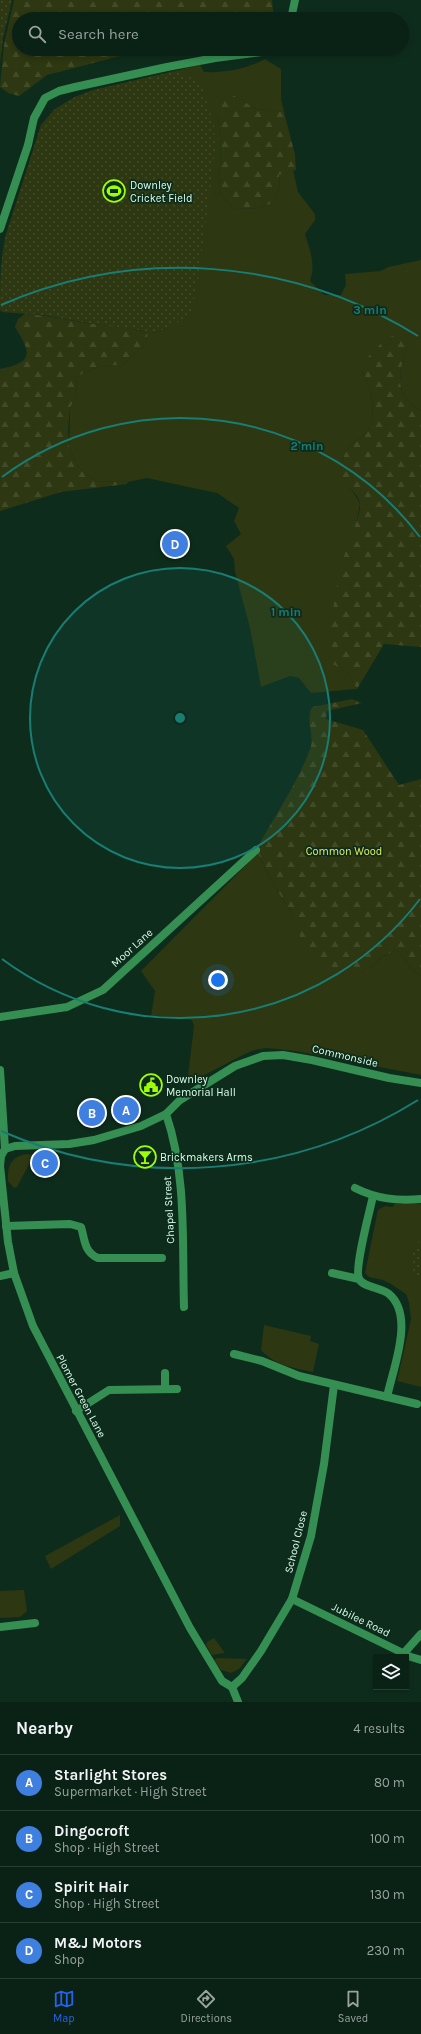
<!DOCTYPE html>
<html lang="en">
<head>
<meta charset="utf-8">
<style>
	:root { --surface:#0a2115; --page:#13291e; --text:#f1f3f6; --muted:#99a3a0; --line:#2a3e34; --accent:#2563eb }
	body { margin:0; font-family:Karla,sans-serif; background:var(--page); color:var(--text) }
	.controls { position:absolute; right:12px; bottom:12px; display:grid; overflow:hidden; border-radius:0px; box-shadow:0 2px 6px #0003 }
	.controls button { width:36px; height:36px; display:grid; place-items:center; padding:0; border:0; border-bottom:1px solid var(--line); background:var(--surface); color:var(--text); font:20px sans-serif }
	.you { position:absolute; left:218px; top:980px; width:14px; height:14px; margin:-10px; border:3px solid #fff; border-radius:50%; background:#1a73e8; box-shadow:0 0 0 6px #1a73e833 }
	.badge { display:grid; place-items:center; width:26px; height:26px; border-radius:50%; background:var(--accent); color:#fff; font-size:13px; font-weight:700 }
	.pin { position:absolute; translate:-50% -50%; border:2px solid #fff; box-shadow:0 1px 4px #0006 }
	.list { margin:0; padding:0; list-style:none }
	h2 { display:flex; justify-content:space-between; align-items:center; height:52px; margin:0; padding:0 16px; font-size:17px }
	h2 small { font-size:13px; font-weight:400; color:var(--muted) }
	.list li { display:grid; grid-template-columns:26px 1fr auto; gap:12px; align-items:center; box-sizing:border-box; height:56px; padding:0 16px; border-top:1px solid var(--line) }
	.list b { display:block; font-size:15px; white-space:nowrap }
	.list p { margin:0; font-size:13px; white-space:nowrap; color:var(--muted) }
	.list em { font-size:13px; font-style:normal; color:var(--muted) }
	.icon { flex:none; width:22px; height:22px; fill:none; stroke:currentColor; stroke-width:2; stroke-linecap:round; stroke-linejoin:round }
	.map { position:relative; flex:none; width:421px; height:1702px; overflow:hidden }
	.search { position:absolute; background:var(--surface); box-shadow:0 2px 6px #0003; left:12px; right:12px; top:12px; height:44px; display:flex; align-items:center; gap:10px; box-sizing:border-box; padding:0 14px; border-radius:22px; color:var(--muted); font-size:15px }
	.sheet { height:276px; background:var(--surface) }
	nav { display:flex; justify-content:space-around; align-items:center; box-sizing:border-box; height:56px; border-top:1px solid var(--line); background:var(--surface); font-size:11px; color:var(--muted) }
	nav a { display:grid; justify-items:center; gap:2px }
	nav .on { color:var(--accent) }
	.map>svg:first-child { display:block }
	.grass { fill:#2d3711 }
	.forest { fill:url(#forest-firs) }
	.park { fill:url(#park-dots) }
	.lines { fill:none; stroke-linecap:round; stroke-linejoin:round }
	.minor { stroke:#358f53; stroke-width:8 }
	.tertiary { stroke:#358f53; stroke-width:8 }
	.ring { fill:none; stroke:#197d74; stroke-width:2 }
	.labels { text-anchor:middle; dominant-baseline:central; stroke-width:3.5; stroke-linejoin:round; paint-order:stroke }
	.poi-label { font-size:11px; fill:#d9ffe9; stroke:#0e2c1c; text-anchor:start }
	.park-label { font-size:11px; fill:#e5ec59; stroke:#0e2c1c }
	.street-label { font-size:11px; fill:#d9ffe9; stroke:#0e2c1c }
	.centre { fill:#197d74; stroke:#0e2c1c; stroke-width:2 }
	.ring-label { font-size:12px; text-anchor:middle; font-weight:bold; fill:#197d74; stroke:#0e2c1c; stroke-width:3.5; stroke-linejoin:round; paint-order:stroke }
</style>
</head>
<body>
<div class="map">
<svg width="421" height="1702" viewBox="0 0 421 1702">
	<defs>
		<pattern id="forest-firs" width="22" height="20" patternUnits="userSpaceOnUse"><rect width="22" height="20" fill="#2d3711"/><path d="M5 1l3.5 6h-7zM16 11l3.5 6h-7z" fill="#414b28"/></pattern>
		<pattern id="park-dots" width="8" height="8" patternUnits="userSpaceOnUse"><rect width="8" height="8" fill="#2d3711"/><path d="M2 2h.1M6 6h.1" fill="none" stroke="#414b28" stroke-width="1.8" stroke-linecap="round"/></pattern>
	</defs>
	<rect width="100%" height="100%" fill="#0e2c1c"/>
	<g class="grass">
		<path d="M265,59L281,69V99L284,112L256,109L230,93L217,116L221,138L219,191L234,209L260,208L272,203L280,186L279,175L293,170L298,192L315,214V220L305,234C310,251 316,264 310,281L324,295H341L346,285L345,274L381,271L388,267L421,260V411C393,396 398,372 408,346L362,371C372,390 378,412 367,433C365,437 358,438 355,442C342,452 339,468 340,483C351,487 355,494 360,504L330,662L347,672L357,689L311,693L299,678L290,676L261,687L250,628L235,572L234,559L226,546L241,534L234,521L239,508L217,493L193,488L147,478L128,482L96,481L84,473L75,462L69,446L70,408L76,396L77,377C92,367 106,365 123,365L145,344L148,334L170,328L12,216L41,125L55,109L75,97L94,90L200,65L204,72C225,73 247,69 265,59Z"/>
		<polygon points="256,850 275,887 292,914 306,951 366,974 381,957 397,950 412,969 421,976 421,1075 295,1051 266,1048 254,1050 243,1055 187,1084 194,1026 192,1020 176,1017 151,1016 155,991 141,971 249,862"/>
		<path d="M26,1154L34,1155L17,1187L14,1188L8,1181C7,1166 11,1157 26,1154Z"/>
		<polygon points="394,1204 421,1204 421,1387 397,1381 411,1319 409,1302 406,1294 391,1284 383,1280 369,1277 365,1273 378,1210 385,1206 393,1207"/>
		<path d="M264,1325L311,1336L310,1341L319,1344L313,1372C294,1368 274,1365 261,1350Z"/>
		<polygon points="120,1515 120,1526 51,1569 45,1556"/>
		<polygon points="24,1590 27,1611 20,1617 0,1618 0,1591"/>
		<polygon points="214,1638 225,1653 212,1655 206,1645 207,1642"/>
		<polygon points="217,1658 247,1659 239,1669 231,1673 221,1670 214,1660"/>
	</g>
	<g class="forest">
		<polygon points="14,0 272,0 274,19 19,19 19,49 158,49 136,52 47,75 19,96 8,93 0,87 4,45"/>
		<polygon points="230,93 256,109 284,112 295,155 296,170 279,175 280,186 272,203 260,208 234,209 219,191 221,138 217,116 218,97"/>
		<path d="M25,314C46,315 66,320 86,323C107,326 128,326 148,334L145,344L123,365C106,365 92,367 77,377L76,396L70,408L68,428L69,446L75,462L84,473L96,481L128,482L127,484L61,492L0,511V369C33,362 32,354 15,327L18,319Z"/>
		<path d="M400,331L408,346C398,372 393,396 421,411V647L384,644L357,689L347,672L329,662L327,651C333,613 336,575 350,539C353,531 361,512 360,504C359,494 348,486 339,483C339,468 342,452 355,442C358,438 365,437 367,433C378,412 372,390 362,371C367,351 383,342 400,331Z"/>
		<path d="M352,699L362,703L327,711L326,719L363,730L399,785L421,779V976L412,969L397,950L381,957L366,974L332,967L305,951L292,914L275,887L256,850C273,819 298,782 310,749C315,736 305,720 312,707Z"/>
	</g>
	<g class="park">
		<polygon points="0,0 12,0 3,38 0,63"/>
		<path d="M175,71L190,77L202,87L214,125L215,151L198,281L191,312L170,328L148,334L138,330L87,323L42,315L2,312L0,310C0,278 0,245 12,216L41,125L55,109L75,97L93,90Z"/>
		<path d="M421,1239V1276L416,1279C408,1269 412,1247 421,1239Z"/>
	</g>
	<g class="lines">
		<g class="minor">
			<polyline points="291,19 295,0"/>
			<polyline points="0,229 28,145 34,118 45,98 59,91 75,87 167,67 215,58 286,49"/>
			<polyline points="0,1017 67,1007 103,990 256,850"/>
			<polyline points="0,1070 5,1149"/>
			<path d="M166,1114C187,1175 182,1243 184,1307"/>
			<path d="M355,1188C377,1199 397,1201 421,1199"/>
			<path d="M373,1196C370,1210 354,1269 359,1279C364,1288 381,1287 389,1294C415,1316 393,1368 387,1397"/>
			<path d="M6,1226L70,1224L81,1227C85,1240 84,1252 98,1258H162"/>
			<polyline points="332,1273 359,1279"/>
			<polyline points="0,1276 14,1273"/>
			<polyline points="234,1354 262,1361 299,1376 417,1404"/>
			<polyline points="165,1373 165,1389"/>
			<polyline points="76,1411 109,1390 177,1389"/>
			<polyline points="292,1599 411,1657 421,1660"/>
			<polyline points="0,1627 35,1623"/>
			<polyline points="404,1653 421,1634"/>
			<polyline points="232,1687 242,1678 261,1651 292,1599 311,1536 324,1464 334,1385"/>
		</g>
		<polyline class="tertiary" points="238,1702 232,1687 222,1681 190,1628 33,1326 14,1273 8,1242 0,1166 1,1156 5,1149 15,1146 69,1144 94,1140 141,1126 166,1114 180,1100 235,1066 263,1056 283,1055 312,1060 389,1078 421,1083"/>
	</g>
	<circle cx="180" cy="718" r="150" fill="#197d74" fill-opacity=".12"/>
	<g class="ring">
		<circle cx="180" cy="718" r="150"/>
		<path d="M420 899A300 300 0 0 1 2 959M2 477A300 300 0 0 1 420 537"/>
		<path d="M418 1100A450 450 0 0 1 1 1131M1 305A450 450 0 0 1 418 336"/>
	</g>
	<defs>
		<g id="stadium-ring" transform="scale(1.15)"><circle r="9.5" fill="#0e2c1c" stroke="#9dff05" stroke-width="1.5"/><path d="M0-5a6.5 5 0 1 0 0 10a6.5 5 0 1 0 0-10ZM-3.5-1.8h7v3.6h-7Z" fill="#9dff05"/></g>
		<g id="civic-ring" transform="scale(1.15)"><circle r="9.5" fill="#0e2c1c" stroke="#9dff05" stroke-width="1.5"/><path d="M-.6-6.5H3V-4.5H.6V-3L4-1V1h2V6H-6V1h2V-1L-.6-3ZM-1.2 2.5V6h2.4V2.5Z" fill="#9dff05"/></g>
		<g id="bar-ring" transform="scale(1.15)"><circle r="9.5" fill="#0e2c1c" stroke="#9dff05" stroke-width="1.5"/><path d="M-6-5H6L.8 .8V4.5H3.5V6h-7V4.5H-.8V.8Z" fill="#9dff05"/></g>
	</defs>
	<g fill-rule="evenodd">
		<use href="#stadium-ring" x="114" y="191"/>
		<use href="#civic-ring" x="151" y="1085"/>
		<use href="#bar-ring" x="145" y="1157"/>
	</g>
	<g class="labels">
		<g class="poi-label">
			<text x="130" y="185">Downley<tspan x="130" dy="13">Cricket Field</tspan></text>
			<text x="166" y="1079">Downley<tspan x="166" dy="13">Memorial Hall</tspan></text>
			<text x="160" y="1157">Brickmakers Arms</text>
		</g>
		<g class="park-label">
			<text x="344" y="851">Common Wood</text>
		</g>
		<g class="street-label">
			<text transform="translate(132 948) rotate(-42)">Moor Lane</text>
			<text transform="translate(345 1056) rotate(13)">Commonside</text>
			<text transform="translate(169 1210) rotate(-93)">Chapel Street</text>
			<text transform="translate(81 1396) rotate(62)">Plomer Green Lane</text>
			<text transform="translate(296 1542) rotate(-76)">School Close</text>
			<text transform="translate(361 1620) rotate(26)">Jubilee Road</text>
		</g>
	</g>
	<circle cx="180" cy="718" r="6" class="centre"/>
	<g class="ring-label">
		<text x="370" y="314">3 min</text>
		<text x="307" y="450">2 min</text>
		<text x="286" y="616">1 min</text>
	</g>
</svg>
<div class="controls">
<button><svg class="icon" aria-label="layers" viewBox="0 0 24 24"><path d="M12 4l9 5-9 5-9-5zM3 14l9 5 9-5"/></svg></button>
</div>
<div class="you"></div>
<div class="pin badge" style="left:126px;top:1110px;background:#3f7fe0">A</div>
<div class="pin badge" style="left:92px;top:1113px;background:#3f7fe0">B</div>
<div class="pin badge" style="left:45px;top:1163px;background:#3f7fe0">C</div>
<div class="pin badge" style="left:175px;top:544px;background:#3f7fe0">D</div>
<div class="search"><svg class="icon" aria-label="search" viewBox="0 0 24 24"><circle cx="10" cy="10" r="6"/><path d="M15 15l6 6"/></svg>Search here</div>
</div>
<section class="sheet">
<h2>Nearby<small>4 results</small></h2>
<ul class="list">
<li><span class="badge" style="background:#3f7fe0">A</span><div><b>Starlight Stores</b><p>Supermarket · High Street</p></div><em>80 m</em></li>
<li><span class="badge" style="background:#3f7fe0">B</span><div><b>Dingocroft</b><p>Shop · High Street</p></div><em>100 m</em></li>
<li><span class="badge" style="background:#3f7fe0">C</span><div><b>Spirit Hair</b><p>Shop · High Street</p></div><em>130 m</em></li>
<li><span class="badge" style="background:#3f7fe0">D</span><div><b>M&amp;J Motors</b><p>Shop</p></div><em>230 m</em></li>
</ul>
</section>
<nav>
<a class="on"><svg class="icon" aria-label="map" viewBox="0 0 24 24"><path d="M3 6l6-2 6 2 6-2v14l-6 2-6-2-6 2zM9 4v14M15 6v14"/></svg>Map</a>
<a><svg class="icon" aria-label="directions" viewBox="0 0 24 24"><path d="M12 3l9 9-9 9-9-9zM9 14v-3h6M13 9l2 2-2 2"/></svg>Directions</a>
<a><svg class="icon" aria-label="saved" viewBox="0 0 24 24"><path d="M7 4h10v16l-5-4-5 4z"/></svg>Saved</a>
</nav>
</body>
</html>
